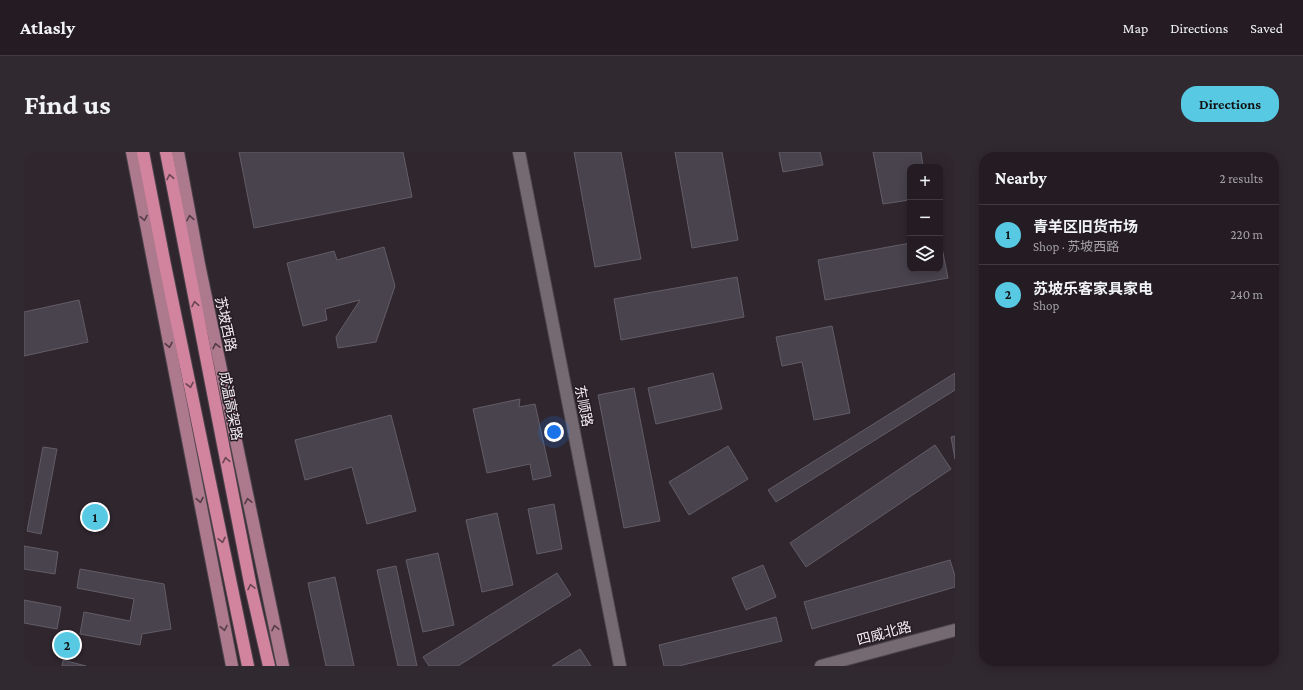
<!DOCTYPE html>
<html lang="en">
<head>
<meta charset="utf-8">
<style>
	:root { --surface:#241c22; --page:#30292f; --text:#f1f3f6; --muted:#a3a1a5; --line:#413a40; --accent:#57c9e3 }
	body { margin:0; font-family:"Crimson Pro","Noto Sans SC",serif; background:var(--page); color:var(--text) }
	.controls { position:absolute; right:12px; top:12px; display:grid; overflow:hidden; border-radius:8px; box-shadow:0 2px 10px #0003 }
	.controls button { width:36px; height:36px; display:grid; place-items:center; padding:0; border:0; border-bottom:1px solid var(--line); background:var(--surface); color:var(--text); font:20px sans-serif }
	.you { position:absolute; left:530px; top:280px; width:14px; height:14px; margin:-10px; border:3px solid #fff; border-radius:50%; background:#1a73e8; box-shadow:0 0 0 6px #1a73e833 }
	.badge { display:grid; place-items:center; width:26px; height:26px; border-radius:50%; background:var(--accent); color:#111; font-size:13px; font-weight:700 }
	.pin { position:absolute; translate:-50% -50%; border:2px solid #fff; box-shadow:0 1px 4px #0006 }
	.list { margin:0; padding:0; list-style:none }
	h2 { display:flex; justify-content:space-between; align-items:center; height:52px; margin:0; padding:0 16px; font-size:17px }
	h2 small { font-size:13px; font-weight:400; color:var(--muted) }
	.list li { display:grid; grid-template-columns:26px 1fr auto; gap:12px; align-items:center; box-sizing:border-box; height:60px; padding:0 16px; border-top:1px solid var(--line) }
	.list b { display:block; font-size:15px; white-space:nowrap }
	.list p { margin:0; font-size:13px; white-space:nowrap; color:var(--muted) }
	.list em { font-size:13px; font-style:normal; color:var(--muted) }
	.icon { flex:none; width:22px; height:22px; fill:none; stroke:currentColor; stroke-width:2; stroke-linecap:round; stroke-linejoin:round }
	.map { position:relative; flex:none; width:931px; height:514px; overflow:hidden; border-radius:16px }
	header { display:flex; align-items:center; gap:24px; box-sizing:border-box; height:56px; padding:0 20px; background:var(--surface); border-bottom:1px solid var(--line) }
	header strong { font-size:19px }
	nav { display:flex; gap:22px; margin-inline-start:auto; font-size:14px }
	.intro { display:flex; align-items:center; justify-content:space-between; box-sizing:border-box; height:96px; padding:0 24px }
	h1 { margin:0; font-size:28px }
	.button { padding:10px 18px; border-radius:16px; background:var(--accent); color:#111; font-size:14px; font-weight:700 }
	main { display:flex; gap:24px; padding:0 24px }
	aside { flex:1; background:var(--surface); border-radius:16px; box-shadow:0 2px 10px #0003 }
	.map>svg:first-child { display:block }
	.building { fill:#48434d; stroke:#635d68 }
	.lines { fill:none; stroke-linecap:round; stroke-linejoin:round }
	.minor-casing { stroke:#4d454b; stroke-width:14 }
	.major-casing { stroke:#4d454b; stroke-width:14 }
	.highway-casing { stroke:#4d454b; stroke-width:14 }
	.minor { stroke:#756a72; stroke-width:12 }
	.major { stroke:#ad798c; stroke-width:12 }
	.highway { stroke:#d2839e; stroke-width:12 }
	.oneway { stroke:#6b4655 }
	.oneway2 { stroke:#553d48 }
	.labels { text-anchor:middle; dominant-baseline:central; stroke-width:3; stroke-linejoin:round; paint-order:stroke }
	.street-label { font-size:14px; fill:#f4eef3; stroke:#261d24 }
</style>
</head>
<body>
<header>
<strong>Atlasly</strong>
<nav><a>Map</a><a>Directions</a><a>Saved</a></nav>
</header>
<div class="intro"><h1>Find us</h1><a class="button">Directions</a></div>
<main>
<div class="map">
<svg width="931" height="514" viewBox="0 0 931 514">
	<rect width="100%" height="100%" fill="#30262e"/>
	<g class="building">
		<polygon points="215,0 379,0 388,45 230,76"/>
		<polygon points="550,0 597,0 617,107 571,115"/>
		<polygon points="651,0 698,0 714,88 668,96"/>
		<polygon points="755,0 796,0 799,13 759,20"/>
		<polygon points="849,0 897,0 899,15 886,15 886,48 859,52"/>
		<polygon points="916,86 924,126 801,148 794,108 886,91 886,117 916,117"/>
		<polygon points="360,95 371,134 352,190 314,196 312,185 336,148 301,157 303,168 279,174 263,111 310,99 313,108"/>
		<polygon points="713,125 720,165 597,188 590,147"/>
		<polygon points="55,148 64,190 0,204 0,160"/>
		<polygon points="808,174 826,261 790,268 778,210 758,214 752,185"/>
		<polygon points="689,221 698,257 632,272 624,236"/>
		<polygon points="931,221 931,238 752,350 744,338"/>
		<polygon points="610,236 636,369 600,376 574,243"/>
		<polygon points="496,247 495,255 511,252 527,324 509,328 506,312 463,321 449,257"/>
		<polygon points="367,263 392,359 343,372 328,315 281,328 271,288"/>
		<polygon points="931,284 931,307 927,285"/>
		<polygon points="911,293 927,317 782,415 766,391"/>
		<polygon points="704,294 724,327 665,363 645,330"/>
		<polygon points="19,295 33,297 17,382 3,379"/>
		<polygon points="530,352 538,397 513,402 504,357"/>
		<polygon points="473,361 489,433 458,440 442,368"/>
		<polygon points="0,394 34,400 31,422 0,417"/>
		<polygon points="414,401 430,473 399,480 382,408"/>
		<polygon points="926,408 931,424 931,435 788,477 780,450"/>
		<polygon points="739,413 752,445 722,458 708,426"/>
		<polygon points="372,414 393,514 374,514 353,418"/>
		<polygon points="56,417 140,432 147,477 118,482 116,493 56,482 60,460 106,469 110,447 53,436"/>
		<polygon points="533,421 547,443 434,514 405,514 399,505"/>
		<polygon points="311,425 330,514 302,514 284,431"/>
		<polygon points="0,448 37,455 33,477 0,471"/>
		<polygon points="752,465 758,489 655,514 640,514 635,493"/>
		<polygon points="556,497 567,514 528,514"/>
		<polygon points="39,508 62,514 38,514"/>
	</g>
	<g class="lines">
		<g class="minor-casing">
			<g id="minor">
				<polyline points="495,0 596,514"/>
				<polyline points="797,514 931,478"/>
			</g>
		</g>
		<g class="major-casing">
			<g id="major">
				<polyline points="108,0 208,514"/>
				<polyline points="154,0 175,112 259,514"/>
			</g>
		</g>
		<g class="highway-casing">
			<g id="highway">
				<polyline points="119,0 141,113 224,514"/>
				<polyline points="142,0 227,436 245,514"/>
			</g>
		</g>
		<use href="#minor" class="minor"/>
		<use href="#major" class="major"/>
		<use href="#highway" class="highway"/>
	</g>
	<defs><path id="oneway-chevron" d="M-2-3.5L2.5 0L-2 3.5" fill="none" stroke-width="1.6" stroke-linecap="round" stroke-linejoin="round"/></defs>
	<g class="oneway">
		<use href="#oneway-chevron" transform="translate(146 25) rotate(-101)"/>
		<use href="#oneway-chevron" transform="translate(171 152) rotate(-101)"/>
		<use href="#oneway-chevron" transform="translate(166 233) rotate(78)"/>
		<use href="#oneway-chevron" transform="translate(202 308) rotate(-101)"/>
		<use href="#oneway-chevron" transform="translate(198 388) rotate(78)"/>
		<use href="#oneway-chevron" transform="translate(227 435) rotate(-102)"/>
	</g>
	<g class="oneway2">
		<use href="#oneway-chevron" transform="translate(120 66) rotate(79)"/>
		<use href="#oneway-chevron" transform="translate(166 66) rotate(-100)"/>
		<use href="#oneway-chevron" transform="translate(145 193) rotate(79)"/>
		<use href="#oneway-chevron" transform="translate(192 194) rotate(-102)"/>
		<use href="#oneway-chevron" transform="translate(176 348) rotate(79)"/>
		<use href="#oneway-chevron" transform="translate(224 349) rotate(-102)"/>
		<use href="#oneway-chevron" transform="translate(200 476) rotate(79)"/>
		<use href="#oneway-chevron" transform="translate(251 476) rotate(-102)"/>
	</g>
	<g class="labels">
		<g class="street-label">
			<text transform="translate(202 172) rotate(78)">苏坡西路</text>
			<text transform="translate(207 254) rotate(79)">成温高架路</text>
			<text transform="translate(560 254) rotate(79)">东顺路</text>
			<text transform="translate(860 481) rotate(-15)">四威北路</text>
		</g>
	</g>
</svg>
<div class="controls">
<button>+</button>
<button>−</button>
<button><svg class="icon" aria-label="layers" viewBox="0 0 24 24"><path d="M12 4l9 5-9 5-9-5zM3 14l9 5 9-5"/></svg></button>
</div>
<div class="you"></div>
<div class="pin badge" style="left:71px;top:365px">1</div>
<div class="pin badge" style="left:43px;top:493px">2</div>
</div>
<aside>
<h2>Nearby<small>2 results</small></h2>
<ul class="list">
<li><span class="badge">1</span><div><b>青羊区旧货市场</b><p>Shop · 苏坡西路</p></div><em>220 m</em></li>
<li><span class="badge">2</span><div><b>苏坡乐客家具家电</b><p>Shop</p></div><em>240 m</em></li>
</ul>
</aside>
</main>
</body>
</html>
